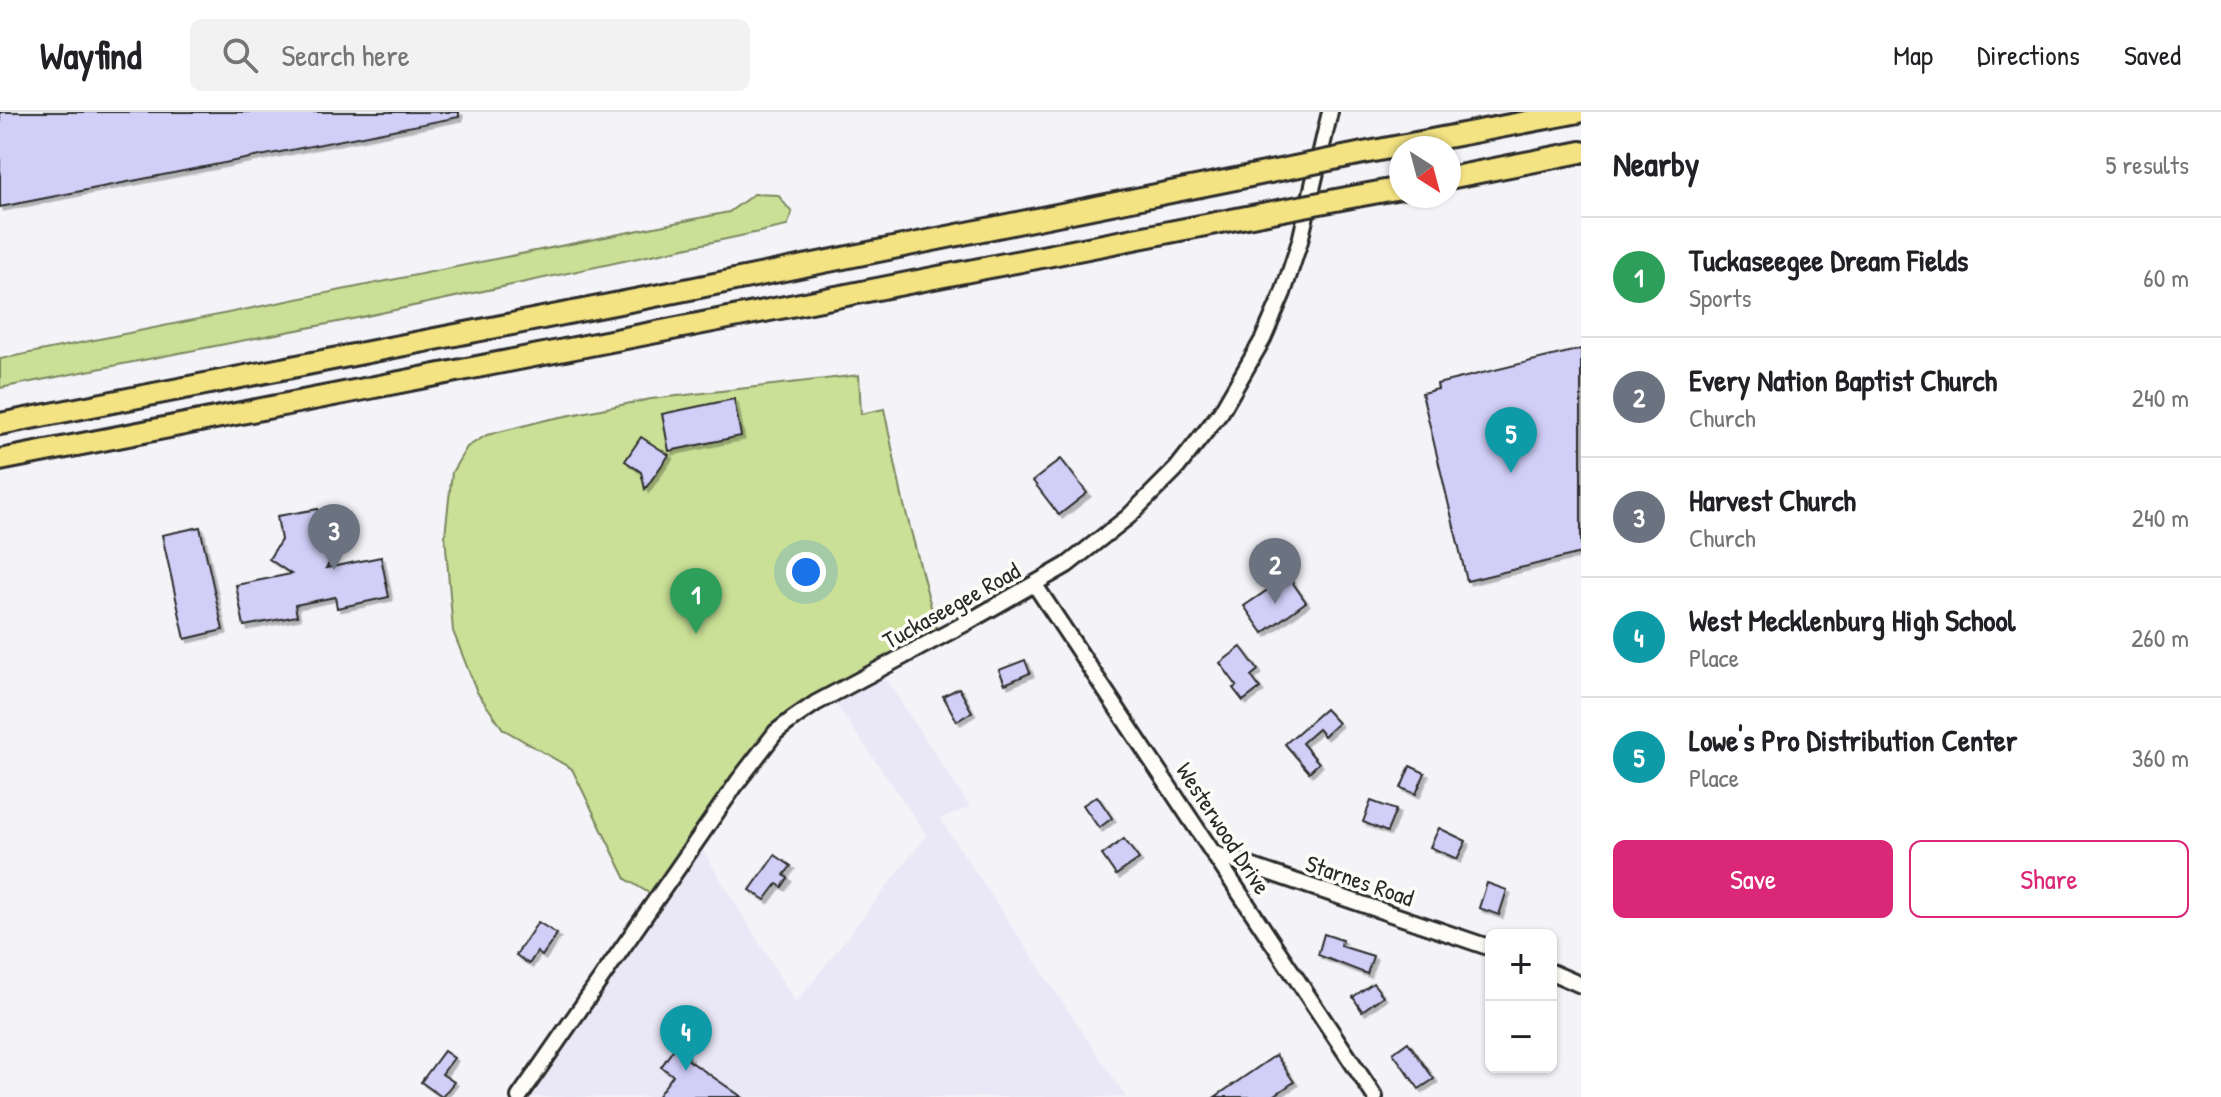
<!DOCTYPE html>
<html lang="en">
<head>
<meta charset="utf-8">
<style>
	:root { --surface:#fff; --page:#f2f2f2; --text:#202124; --muted:#757577; --line:#e0e0e0; --accent:#db2777 }
	body { margin:0; font-family:"Patrick Hand",sans-serif; background:var(--page); color:var(--text) }
	.controls { position:absolute; right:24px; bottom:24px; display:grid; overflow:hidden; border-radius:12px; box-shadow:0 2px 6px #0004 }
	.controls button { width:72px; height:72px; display:grid; place-items:center; padding:0; border:0; border-bottom:2px solid var(--line); background:var(--surface); color:var(--text); font:40px sans-serif }
	.compass { position:absolute; left:1389px; top:24px; width:72px; height:72px; border-radius:50%; background:var(--surface); box-shadow:0 2px 6px #0004; rotate:144deg }
	.you { position:absolute; left:806px; top:460px; width:28px; height:28px; margin:-20px; border:6px solid #fff; border-radius:50%; background:#1a73e8; box-shadow:0 0 0 12px #1a73e833 }
	.badge { display:grid; place-items:center; width:52px; height:52px; border-radius:50%; background:var(--accent); color:#fff; font-size:26px; font-weight:700 }
	.pin { position:absolute; translate:-50% -66px; filter:drop-shadow(0 2px 4px #0008) }
	.pin::after { content:''; position:absolute; top:42px; width:28px; height:24px; background:inherit; clip-path:polygon(0 0,100% 0,50% 100%) }
	.list { margin:0; padding:0; list-style:none }
	h2 { display:flex; justify-content:space-between; align-items:center; height:104px; margin:0; padding:0 32px; font-size:34px }
	h2 small { font-size:26px; font-weight:400; color:var(--muted) }
	.list li { display:grid; grid-template-columns:52px 1fr auto; gap:24px; align-items:center; box-sizing:border-box; height:120px; padding:0 32px; border-top:2px solid var(--line) }
	.list b { display:block; font-size:30px; white-space:nowrap }
	.list p { margin:0; font-size:26px; white-space:nowrap; color:var(--muted) }
	.list em { font-size:26px; font-style:normal; color:var(--muted) }
	.actions { display:flex; gap:16px; padding:24px 32px }
	.actions a { flex:1; padding:18px 0; border:2px solid var(--accent); border-radius:12px; text-align:center; font-size:28px; color:var(--accent) }
	.actions .main { background:var(--accent); color:#fff }
	.icon { flex:none; width:44px; height:44px; fill:none; stroke:currentColor; stroke-width:2; stroke-linecap:round; stroke-linejoin:round }
	.map { position:relative; flex:none; width:1581px; height:985px; overflow:hidden }
	header { display:flex; align-items:center; gap:48px; box-sizing:border-box; height:112px; padding:0 40px; background:var(--surface); border-bottom:2px solid var(--line) }
	header strong { font-size:38px }
	nav { display:flex; gap:44px; margin-inline-start:auto; font-size:28px }
	.search { width:560px; height:72px; background:var(--page); display:flex; align-items:center; gap:20px; box-sizing:border-box; padding:0 28px; border-radius:12px; color:var(--muted); font-size:30px }
	main { display:flex }
	aside { flex:1; background:var(--surface) }
	.map>svg:first-child { display:block }
	.built { fill:#eae8f7 }
	.green { fill:#c9e096; stroke:#7a8660; stroke-width:2 }
	.building { fill:#d1cff8; stroke:#2b2b2b; stroke-width:2; filter:url(#shadow) }
	.lines { fill:none; stroke-linecap:round; stroke-linejoin:round }
	.minor-casing { stroke:#2b2b2b; stroke-width:20 }
	.highway-casing { stroke:#2b2b2b; stroke-width:26 }
	.minor { stroke:#fdfcf7; stroke-width:14 }
	.highway { stroke:#f4e382; stroke-width:20 }
	.highway-bridge-casing { stroke:#2b2b2b; stroke-width:26; stroke-linecap:butt }
	.highway-bridge { stroke:#f4e382; stroke-width:20 }
	.labels { text-anchor:middle; dominant-baseline:central; stroke-width:7; stroke-linejoin:round; paint-order:stroke }
	.street-label { font-size:24px; fill:#2b2b2b; stroke:#fdfcf7 }
</style>
</head>
<body>
<header>
<strong>Wayfind</strong>
<div class="search"><svg class="icon" aria-label="search" viewBox="0 0 24 24"><circle cx="10" cy="10" r="6"/><path d="M15 15l6 6"/></svg>Search here</div>
<nav><a>Map</a><a>Directions</a><a>Saved</a></nav>
</header>
<main>
<div class="map">
<svg width="1581" height="985" viewBox="0 0 1581 985">
	<defs>
		<filter id="shadow"><feDropShadow dx="3.5" dy="3.5" stdDeviation="0" flood-color="#0004"/></filter>
	</defs>
	<rect width="100%" height="100%" fill="#f4f3f7"/>
	<filter id="ink" filterUnits="userSpaceOnUse"><feTurbulence type="fractalNoise" baseFrequency=".0125" numOctaves="2"/><feDisplacementMap in="SourceGraphic" scale="16" xChannelSelector="R" yChannelSelector="G"/><feConvolveMatrix kernelMatrix="1 2 1 2 8 2 1 2 1" color-interpolation-filters="sRGB"/></filter>
	<g filter="url(#ink)">
		<polygon class="built" points="881,560 970,695 940,707 1126,985 522,985 698,730 796,891 927,723 831,585"/>
		<g class="green">
			<polygon points="754,82 778,83 792,101 787,114 348,208 0,276 0,247 729,100"/>
			<polygon points="859,263 861,302 884,297 903,389 939,525 776,620 657,786 626,767 572,657 503,617 477,580 453,519 445,423 452,360 467,335 487,323 546,308 651,287"/>
		</g>
		<g class="building">
			<polygon points="0,0 459,0 459,5 0,95"/>
			<polygon points="1581,237 1581,441 1467,469 1422,281 1438,277 1437,272"/>
			<polygon points="734,287 741,324 669,339 662,302"/>
			<polygon points="641,325 669,343 645,377 641,360 625,349"/>
			<polygon points="1061,347 1087,381 1059,403 1033,369"/>
			<polygon points="318,397 322,420 342,432 326,456 381,445 389,485 337,496 335,485 295,493 297,504 244,514 236,473 291,462 269,447 281,428 277,404"/>
			<polygon points="200,415 223,518 185,527 162,423"/>
			<polygon points="1288,464 1306,490 1263,521 1244,494"/>
			<polygon points="1241,535 1258,558 1251,564 1260,576 1243,589 1233,576 1237,574 1220,551"/>
			<polygon points="1025,548 1030,561 1005,572 999,558"/>
			<polygon points="959,576 972,600 957,609 943,584"/>
			<polygon points="1325,597 1338,611 1324,624 1318,617 1302,631 1319,651 1309,660 1285,632"/>
			<polygon points="1410,654 1425,661 1416,682 1401,676"/>
			<polygon points="1097,684 1112,706 1099,716 1083,693"/>
			<polygon points="1371,689 1396,698 1387,720 1363,710"/>
			<polygon points="1439,716 1466,729 1457,747 1430,735"/>
			<polygon points="1124,727 1139,747 1116,763 1102,743"/>
			<polygon points="775,743 791,754 784,763 788,766 782,775 777,772 765,788 750,778"/>
			<polygon points="1487,771 1507,778 1499,803 1479,796"/>
			<polygon points="538,810 557,822 542,844 537,840 529,852 516,843"/>
			<polygon points="1324,822 1342,828 1341,834 1373,844 1367,862 1318,843"/>
			<polygon points="1373,871 1383,884 1362,899 1353,885"/>
			<polygon points="1408,930 1434,967 1419,977 1393,941"/>
			<polygon points="675,935 689,945 687,947 742,985 657,985 673,963 661,955"/>
			<polygon points="444,939 454,946 442,962 454,970 442,985 421,970"/>
			<polygon points="1276,943 1294,970 1272,985 1215,985"/>
		</g>
		<g class="lines">
			<g class="minor-casing">
				<g id="minor">
					<polyline points="1035,473 1375,985"/>
					<polyline points="1215,742 1491,836"/>
					<polyline points="1551,860 1581,873"/>
					<polyline points="519,985 739,668 776,620 794,606 816,591 966,511 1067,453 1128,405 1176,357 1221,300 1263,227 1283,181 1300,129 1330,0"/>
				</g>
			</g>
			<g class="highway-casing">
				<g id="highway">
					<polyline points="1363,41 1579,0"/>
					<polyline points="1449,66 1581,40"/>
					<polyline points="1357,84 1401,76"/>
					<polyline points="0,312 645,186 1270,60"/>
					<polyline points="0,348 1262,102"/>
				</g>
			</g>
			<use href="#minor" class="minor"/>
			<use href="#highway" class="highway"/>
			<g class="highway-bridge-casing">
				<g id="highway-bridge">
					<polyline points="1270,60 1363,41"/>
					<polyline points="1262,102 1357,84"/>
				</g>
			</g>
			<use href="#highway-bridge" class="highway-bridge"/>
		</g>
	</g>
	<g class="labels">
		<g class="street-label">
			<text transform="translate(951 493) rotate(-29)">Tuckaseegee Road</text>
			<text transform="translate(1224 716) rotate(57)">Westerwood Drive</text>
			<text transform="translate(1360 768) rotate(19)">Starnes Road</text>
		</g>
	</g>
</svg>
<div class="controls">
<button>+</button>
<button>−</button>
</div>
<svg class="compass" viewBox="-18 -18 36 36"><path d="M0-13l5 13h-10z" fill="#e53935"/><path d="M0 13l5-13h-10z" fill="#757577"/></svg>
<div class="you"></div>
<div class="pin badge" style="left:696px;top:522px;background:#2e9e5b">1</div>
<div class="pin badge" style="left:1275px;top:492px;background:#6b7280">2</div>
<div class="pin badge" style="left:334px;top:458px;background:#6b7280">3</div>
<div class="pin badge" style="left:686px;top:959px;background:#0f9aa8">4</div>
<div class="pin badge" style="left:1511px;top:361px;background:#0f9aa8">5</div>
</div>
<aside>
<h2>Nearby<small>5 results</small></h2>
<ul class="list">
<li><span class="badge" style="background:#2e9e5b">1</span><div><b>Tuckaseegee Dream Fields</b><p>Sports</p></div><em>60 m</em></li>
<li><span class="badge" style="background:#6b7280">2</span><div><b>Every Nation Baptist Church</b><p>Church</p></div><em>240 m</em></li>
<li><span class="badge" style="background:#6b7280">3</span><div><b>Harvest Church</b><p>Church</p></div><em>240 m</em></li>
<li><span class="badge" style="background:#0f9aa8">4</span><div><b>West Mecklenburg High School</b><p>Place</p></div><em>260 m</em></li>
<li><span class="badge" style="background:#0f9aa8">5</span><div><b>Lowe's Pro Distribution Center</b><p>Place</p></div><em>360 m</em></li>
</ul>
<div class="actions"><a class="main">Save</a><a>Share</a></div>
</aside>
</main>
</body>
</html>
